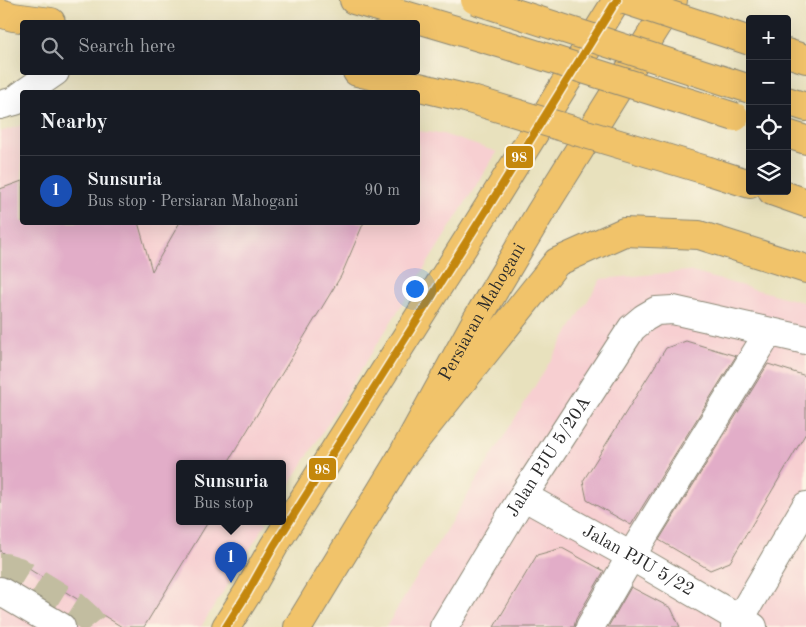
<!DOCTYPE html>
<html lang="en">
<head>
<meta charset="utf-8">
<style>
	:root { --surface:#171b24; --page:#20242c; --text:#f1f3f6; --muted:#9ea1a6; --line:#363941; --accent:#ea580c }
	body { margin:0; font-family:"Old Standard TT",serif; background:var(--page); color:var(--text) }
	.controls { position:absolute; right:15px; top:15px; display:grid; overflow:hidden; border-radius:5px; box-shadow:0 5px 20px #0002 }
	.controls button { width:45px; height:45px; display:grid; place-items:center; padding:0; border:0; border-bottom:1px solid var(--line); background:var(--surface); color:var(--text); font:25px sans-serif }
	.you { position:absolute; left:414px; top:288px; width:18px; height:18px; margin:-12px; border:4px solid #fff; border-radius:50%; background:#1a73e8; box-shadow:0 0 0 8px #1a73e833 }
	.badge { display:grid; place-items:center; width:32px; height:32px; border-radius:50%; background:var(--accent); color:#fff; font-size:16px; font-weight:700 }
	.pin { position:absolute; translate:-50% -41px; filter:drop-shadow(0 1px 2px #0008) }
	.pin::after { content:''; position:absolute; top:26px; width:18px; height:15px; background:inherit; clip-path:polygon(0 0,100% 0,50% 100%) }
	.popup { position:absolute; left:176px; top:460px; width:110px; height:65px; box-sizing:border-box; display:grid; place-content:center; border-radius:5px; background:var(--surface); filter:drop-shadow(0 1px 4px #0005); font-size:16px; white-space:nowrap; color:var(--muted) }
	.popup b { font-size:19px; color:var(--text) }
	.popup::after { content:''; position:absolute; left:50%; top:100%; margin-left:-10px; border:10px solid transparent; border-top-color:var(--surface) }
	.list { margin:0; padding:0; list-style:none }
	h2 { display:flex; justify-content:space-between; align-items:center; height:65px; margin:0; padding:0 20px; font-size:21px }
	h2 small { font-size:16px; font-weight:400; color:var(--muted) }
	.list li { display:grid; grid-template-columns:32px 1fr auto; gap:15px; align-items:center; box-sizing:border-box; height:70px; padding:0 20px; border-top:1px solid var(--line) }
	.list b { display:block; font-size:19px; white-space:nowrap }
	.list p { margin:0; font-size:16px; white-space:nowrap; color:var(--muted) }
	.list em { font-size:16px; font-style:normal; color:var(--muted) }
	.icon { flex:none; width:28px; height:28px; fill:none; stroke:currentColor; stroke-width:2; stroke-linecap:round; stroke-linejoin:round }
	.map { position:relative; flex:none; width:806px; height:627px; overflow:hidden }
	.search { position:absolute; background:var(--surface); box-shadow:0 5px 20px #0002; left:20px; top:20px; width:400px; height:55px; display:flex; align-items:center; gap:12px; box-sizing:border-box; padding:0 18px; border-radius:5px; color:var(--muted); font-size:19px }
	.panel { position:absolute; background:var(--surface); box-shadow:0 5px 20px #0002; left:20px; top:90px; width:400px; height:135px; border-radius:5px }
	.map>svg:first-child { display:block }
	.built { fill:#f7cfd1 }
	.building { fill:#e2adc8 }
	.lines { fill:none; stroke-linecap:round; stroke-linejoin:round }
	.minor-tunnel { stroke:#c2bda0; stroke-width:28; stroke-dasharray:28 14; stroke-linecap:butt }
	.minor-casing { stroke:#8a8674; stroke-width:30 }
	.major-casing { stroke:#8a8674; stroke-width:30 }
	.highway-casing { stroke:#8a8674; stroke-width:30 }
	.minor { stroke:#fff; stroke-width:28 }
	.major { stroke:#f1c36a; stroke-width:28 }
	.highway { stroke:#f1c36a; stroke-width:28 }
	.highway-bridge-casing { stroke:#8a8674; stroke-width:30; stroke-linecap:butt }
	.highway-bridge { stroke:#f1c36a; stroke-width:28 }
	.bus-1-casing { stroke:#fcf5e5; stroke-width:11 }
	.bus-1 { stroke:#c4870b; stroke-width:8 }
	.labels { text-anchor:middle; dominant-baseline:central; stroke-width:4.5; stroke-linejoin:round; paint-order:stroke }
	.street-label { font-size:18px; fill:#2b2b2b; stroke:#fcf5e5 }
	.line-badge { stroke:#fcf5e5; stroke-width:2 }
	.badge-label { font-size:14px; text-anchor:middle; font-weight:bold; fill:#fff }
</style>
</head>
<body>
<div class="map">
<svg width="806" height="627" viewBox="0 0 806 627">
	<rect width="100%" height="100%" fill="#fcf5e5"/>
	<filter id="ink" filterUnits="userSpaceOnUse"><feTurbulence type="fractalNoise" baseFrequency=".02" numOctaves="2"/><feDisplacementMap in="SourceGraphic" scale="10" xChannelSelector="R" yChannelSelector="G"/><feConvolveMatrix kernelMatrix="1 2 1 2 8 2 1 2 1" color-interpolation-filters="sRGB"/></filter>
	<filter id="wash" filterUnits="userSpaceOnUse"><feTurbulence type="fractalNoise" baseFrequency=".0096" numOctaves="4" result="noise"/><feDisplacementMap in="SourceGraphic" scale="20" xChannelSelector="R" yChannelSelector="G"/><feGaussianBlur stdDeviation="1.12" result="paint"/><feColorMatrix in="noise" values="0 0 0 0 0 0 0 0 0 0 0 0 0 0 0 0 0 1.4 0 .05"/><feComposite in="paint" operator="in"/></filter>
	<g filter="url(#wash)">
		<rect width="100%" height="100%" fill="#e8e1bd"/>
		<g class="built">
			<polygon points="22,125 22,222 418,222 418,131 443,134 497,152 282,497 282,464 180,464 180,522 267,522 201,627 0,627 0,132"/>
			<polygon points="688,271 806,303 806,627 386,627 601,279"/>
		</g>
		<g id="blocks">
			<g class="building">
				<polygon points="22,181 22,222 138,222 152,271 180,222 364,222 341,276 227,464 180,464 180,522 208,522 144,627 122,627 0,551 0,189"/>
				<polygon points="686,341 736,356 631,525 587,500 583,481 666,348"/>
				<polygon points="768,364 806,376 806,433 730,562 710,570 659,540"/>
				<polygon points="562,548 604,571 576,619 574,627 494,627 537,555"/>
				<polygon points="631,587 671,608 680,627 608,627"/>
			</g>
		</g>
	</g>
	<g filter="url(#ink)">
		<use href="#blocks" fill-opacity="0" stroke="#8a8674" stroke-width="1"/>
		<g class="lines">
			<polyline class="minor-tunnel" points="0,567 5,567 18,571 75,606 87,617 95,627"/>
			<g class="minor-casing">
				<g id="minor">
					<polyline points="26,92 55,72"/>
					<polyline points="0,105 15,101 22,95"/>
					<path id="s1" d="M523,496L631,556L753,627"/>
					<polyline points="0,591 61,627"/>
					<path id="s2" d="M444,627L523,496L632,328L644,318L656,311L673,310L806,340"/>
					<polyline points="590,627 631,556 769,332"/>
					<polyline points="735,627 806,506"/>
				</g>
			</g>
			<g class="major-casing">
				<g id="major">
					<polyline points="226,627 248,592 274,546 489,206 617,0"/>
					<path id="s3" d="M298,627L401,458L476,321L540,213L673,0"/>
				</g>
			</g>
			<g class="highway-casing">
				<g id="highway">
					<polyline points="354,0 513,47"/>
					<polyline points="0,13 13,17 51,22"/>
					<polyline points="787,53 806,59"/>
					<polyline points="357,72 469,99"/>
					<polyline points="787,101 806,107"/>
					<polyline points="787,134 806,140"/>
					<polyline points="709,171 750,184"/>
					<polyline points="772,191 806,203"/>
					<polyline points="401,458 557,262 624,232 699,235 806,269"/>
				</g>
			</g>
			<use href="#minor" class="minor"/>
			<use href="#major" class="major"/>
			<use href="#highway" class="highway"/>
			<g class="highway-bridge-casing">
				<g id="highway-bridge">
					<polyline points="475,0 750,89"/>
					<polyline points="625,0 750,41"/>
					<polyline points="513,47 735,117"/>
					<polyline points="469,99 709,171"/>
				</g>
			</g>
			<use href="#highway-bridge" class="highway-bridge"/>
			<g class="bus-1-casing">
				<polyline id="bus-1" points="226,627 248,592 274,546 489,206 617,0"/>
			</g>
			<use href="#bus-1" class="bus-1"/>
		</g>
	</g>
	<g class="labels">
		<g class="street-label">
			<text stroke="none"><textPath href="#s3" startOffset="365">Persiaran Mahogani</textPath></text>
			<text stroke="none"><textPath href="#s2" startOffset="200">Jalan PJU 5/20A</textPath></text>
			<text stroke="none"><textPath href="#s1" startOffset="132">Jalan PJU 5/22</textPath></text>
		</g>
	</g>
	<g class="line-badge">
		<rect x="505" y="145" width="29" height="24" rx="5" fill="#c4870b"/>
		<rect x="308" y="457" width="29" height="24" rx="5" fill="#c4870b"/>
	</g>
	<g class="badge-label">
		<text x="519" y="162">98</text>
		<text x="322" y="474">98</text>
	</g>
</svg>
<div class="controls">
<button>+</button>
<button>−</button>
<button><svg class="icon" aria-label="locate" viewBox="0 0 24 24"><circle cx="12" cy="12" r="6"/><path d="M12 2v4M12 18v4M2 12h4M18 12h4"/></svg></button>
<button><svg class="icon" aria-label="layers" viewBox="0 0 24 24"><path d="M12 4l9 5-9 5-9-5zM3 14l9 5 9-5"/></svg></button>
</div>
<div class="you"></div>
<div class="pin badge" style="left:231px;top:583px;background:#1a4fb4">1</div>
<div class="popup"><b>Sunsuria</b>Bus stop</div>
<div class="search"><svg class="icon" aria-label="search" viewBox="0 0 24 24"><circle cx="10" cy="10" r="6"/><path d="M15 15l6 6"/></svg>Search here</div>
<section class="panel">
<h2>Nearby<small></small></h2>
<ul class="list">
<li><span class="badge" style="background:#1a4fb4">1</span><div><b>Sunsuria</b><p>Bus stop · Persiaran Mahogani</p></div><em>90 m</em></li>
</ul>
</section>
</div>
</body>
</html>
